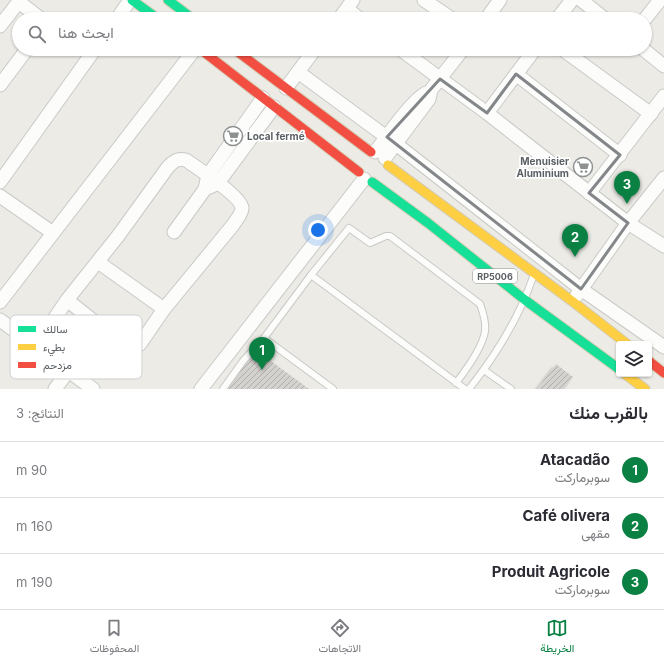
<!DOCTYPE html>
<html lang="ar">
<head>
<meta charset="utf-8">
<style>
	:root { --surface:#fff; --page:#f2f2f3; --text:#2b2b33; --muted:#7c7c81; --line:#e1e1e2; --accent:#0b8043 }
	body { margin:0; font-family:Inter,Vazirmatn,sans-serif; background:var(--page); color:var(--text); direction:rtl }
	.controls { position:absolute; right:12px; bottom:12px; display:grid; overflow:hidden; border-radius:4px; box-shadow:0 1px 3px #0004 }
	.controls button { width:36px; height:36px; display:grid; place-items:center; padding:0; border:0; border-bottom:1px solid var(--line); background:var(--surface); color:var(--text); font:20px sans-serif }
	.you { position:absolute; left:318px; top:230px; width:14px; height:14px; margin:-10px; border:3px solid #fff; border-radius:50%; background:#1a73e8; box-shadow:0 0 0 6px #1a73e833 }
	.badge { display:grid; place-items:center; width:26px; height:26px; border-radius:50%; background:var(--accent); color:#fff; font-size:13px; font-weight:700 }
	.pin { position:absolute; translate:-50% -33px; filter:drop-shadow(0 1px 2px #0008) }
	.pin::after { content:''; position:absolute; top:21px; width:14px; height:12px; background:inherit; clip-path:polygon(0 0,100% 0,50% 100%) }
	.list { margin:0; padding:0; list-style:none }
	h2 { display:flex; justify-content:space-between; align-items:center; height:52px; margin:0; padding:0 16px; font-size:17px }
	h2 small { font-size:13px; font-weight:400; color:var(--muted) }
	.list li { display:grid; grid-template-columns:26px 1fr auto; gap:12px; align-items:center; box-sizing:border-box; height:56px; padding:0 16px; border-top:1px solid var(--line) }
	.list b { display:block; font-size:15px; white-space:nowrap }
	.list p { margin:0; font-size:13px; white-space:nowrap; color:var(--muted) }
	.list em { font-size:13px; font-style:normal; color:var(--muted) }
	.icon { flex:none; width:22px; height:22px; fill:none; stroke:currentColor; stroke-width:2; stroke-linecap:round; stroke-linejoin:round }
	.map { position:relative; flex:none; width:664px; height:389px; overflow:hidden; direction:ltr }
	.search { position:absolute; background:var(--surface); box-shadow:0 1px 3px #0004; left:12px; right:12px; top:12px; height:44px; display:flex; align-items:center; gap:10px; box-sizing:border-box; padding:0 14px; border-radius:22px; color:var(--muted); font-size:15px }
	.sheet { height:220px; background:var(--surface) }
	nav { display:flex; justify-content:space-around; align-items:center; box-sizing:border-box; height:56px; border-top:1px solid var(--line); background:var(--surface); font-size:11px; color:var(--muted) }
	nav a { display:grid; justify-items:center; gap:2px }
	nav .on { color:var(--accent) }
	.map>svg:first-child { display:block }
	.building { fill:url(#building-hatch); filter:url(#shadow) }
	.lines { fill:none; stroke-linecap:round; stroke-linejoin:round }
	.lane-casing { stroke:#c9c9c8; stroke-width:8 }
	.street-casing { stroke:#c9c9c8; stroke-width:15 }
	.fast-casing { stroke:#d5ccb3; stroke-width:11 }
	.slow-casing { stroke:#d5ccb3; stroke-width:11 }
	.jam-casing { stroke:#d5ccb3; stroke-width:11 }
	.lane { stroke:#fcfcfb; stroke-width:6 }
	.street { stroke:#fcfcfb; stroke-width:13 }
	.fast { stroke:#16e098; stroke-width:9 }
	.slow { stroke:#ffcf43; stroke-width:9 }
	.jam { stroke:#f24e42; stroke-width:9 }
	.marked { fill:none; stroke:#848789; stroke-width:3; stroke-linejoin:round }
	.labels { text-anchor:middle; dominant-baseline:central; stroke-width:3.5; stroke-linejoin:round; paint-order:stroke }
	.shield { fill:#fff; stroke:#8c9093; stroke-width:1 }
	.shield-label { font-size:9px; font-weight:bold; fill:#5b6065 }
	.poi-label { font-size:10px; font-weight:bold; fill:#5b6065; stroke:#fff; text-anchor:start }
	.key { fill:#fff; stroke:#cecfd1; stroke-width:1 }
	.key-label { font-size:11px; fill:#5b6065 }
</style>
</head>
<body>
<div class="map">
<svg width="664" height="389" viewBox="0 0 664 389">
	<defs>
		<pattern id="building-hatch" width="6" height="6" patternUnits="userSpaceOnUse"><rect width="6" height="6" fill="#d3d2cf"/><path d="M-1 1l2-2M0 6l6-6M5 7l2-2" fill="none" stroke="#aeaeac"/></pattern>
		<filter id="shadow"><feDropShadow dx="-3.5" dy="3.5" stdDeviation="1" flood-color="#0004"/></filter>
	</defs>
	<rect width="100%" height="100%" fill="#ecebe6"/>
	<g class="building">
		<polygon points="256,350 309,389 227,389"/>
		<polygon points="556,364 573,377 564,389 537,389"/>
	</g>
	<g class="lines">
		<g class="lane-casing">
			<g id="lane">
				<polyline points="311,275 465,389"/>
				<polyline points="264,338 333,389"/>
				<polyline points="484,370 511,389"/>
				<path d="M223,389L243,361L264,338L311,275L349,228L370,243L386,236H390L480,304C483,312 486,322 485,331C483,347 466,370 456,383"/>
				<path d="M469,389C496,355 519,318 533,277"/>
			</g>
		</g>
		<g class="street-casing">
			<g id="street">
				<polyline points="424,0 452,19"/>
				<polyline points="581,0 605,19"/>
				<polyline points="19,2 41,19"/>
				<polyline points="347,9 360,19"/>
				<polyline points="117,19 130,0"/>
				<polyline points="339,19 353,0"/>
				<polyline points="486,19 500,0"/>
				<polyline points="557,19 572,0"/>
				<polyline points="645,19 660,0"/>
				<polyline points="0,26 20,0"/>
				<polyline points="400,49 487,113 628,223 664,246"/>
				<polyline points="562,49 651,114"/>
				<polyline points="643,49 664,66"/>
				<polyline points="298,72 396,144 581,289 664,347"/>
				<polyline points="516,74 620,155"/>
				<polyline points="0,85 27,49"/>
				<polyline points="286,88 315,49"/>
				<polyline points="487,113 535,49"/>
				<path d="M375,152C387,137 411,101 426,93"/>
				<polyline points="385,158 429,99 431,90 463,49"/>
				<polyline points="0,182 95,49"/>
				<polyline points="210,187 218,183 274,107"/>
				<polyline points="589,193 664,96"/>
				<polyline points="0,196 53,233"/>
				<polyline points="174,232 205,189 208,175 263,98"/>
				<polyline points="98,262 164,309"/>
				<polyline points="577,295 628,223 664,178"/>
				<polyline points="0,302 195,49"/>
				<polyline points="0,320 93,389"/>
				<path d="M36,346L67,300L118,236L168,167C174,161 177,158 186,160C197,168 241,196 242,208C242,214 236,220 233,225L164,309L140,344L133,348L125,346L67,300"/>
				<polyline points="55,389 69,370"/>
				<polyline points="201,389 364,179"/>
			</g>
		</g>
		<g class="fast-casing">
			<g id="fast">
				<polyline points="132,0 158,19"/>
				<polyline points="168,0 193,19"/>
				<polyline points="372,182 428,223 525,300 619,369"/>
			</g>
		</g>
		<g class="slow-casing">
			<g id="slow">
				<polyline points="388,165 572,301 627,344"/>
				<polyline points="625,374 645,389"/>
			</g>
		</g>
		<g class="jam-casing">
			<g id="jam">
				<polyline points="200,49 359,172"/>
				<polyline points="234,49 371,152"/>
				<polyline points="649,361 664,373"/>
			</g>
		</g>
		<use href="#lane" class="lane"/>
		<use href="#street" class="street"/>
		<use href="#fast" class="fast"/>
		<use href="#slow" class="slow"/>
		<use href="#jam" class="jam"/>
	</g>
	<path class="marked" d="M516,74L620,155L589,193L628,223L581,289L387,137L440,79L487,113Z"/>
	<defs>
		<g id="supermarket-ring" transform="scale(1)"><circle r="9.5" fill="#fff" stroke="#8e9192" stroke-width="1.5"/><path d="M-6-5.5h2.5l.6 2H6L4.5 2H-2.5L-4.4-4H-6ZM-1.5 3.2a1.3 1.3 0 1 0 .1 0ZM3 3.2a1.3 1.3 0 1 0 .1 0Z" fill="#8e9192"/></g>
	</defs>
	<g fill-rule="evenodd">
		<use href="#supermarket-ring" x="233" y="136"/>
		<use href="#supermarket-ring" x="583" y="167"/>
	</g>
	<g class="labels">
		<rect class="shield" x="473" y="269" width="44" height="14" rx="3"/>
		<g class="shield-label">
			<text x="495" y="276">RP5006</text>
		</g>
		<g class="poi-label">
			<text x="247" y="136">Local fermé</text>
			<text x="569" y="161" text-anchor="end">Menuisier<tspan x="569" dy="12">Aluminium</tspan></text>
		</g>
	</g>
	<rect x="10" y="315" width="132" height="64" rx="6" class="key"/>
	<rect x="18" y="326" width="18" height="6" fill="#16e098"/>
	<rect x="18" y="344" width="18" height="6" fill="#ffcf43"/>
	<rect x="18" y="362" width="18" height="6" fill="#f24e42"/>
	<g class="key-label">
		<text x="43" y="333">سالك</text>
		<text x="43" y="351">بطيء</text>
		<text x="43" y="369">مزدحم</text>
	</g>
</svg>
<div class="controls">
<button><svg class="icon" aria-label="layers" viewBox="0 0 24 24"><path d="M12 4l9 5-9 5-9-5zM3 14l9 5 9-5"/></svg></button>
</div>
<div class="you"></div>
<div class="pin badge" style="left:262px;top:370px">1</div>
<div class="pin badge" style="left:575px;top:257px">2</div>
<div class="pin badge" style="left:627px;top:204px">3</div>
<div class="search"><svg class="icon" aria-label="search" viewBox="0 0 24 24"><circle cx="10" cy="10" r="6"/><path d="M15 15l6 6"/></svg>ابحث هنا</div>
</div>
<section class="sheet">
<h2>بالقرب منك<small>النتائج: 3</small></h2>
<ul class="list">
<li><span class="badge">1</span><div><b>Atacadão</b><p>سوبرماركت</p></div><em>90 m</em></li>
<li><span class="badge">2</span><div><b>Café olivera</b><p>مقهى</p></div><em>160 m</em></li>
<li><span class="badge">3</span><div><b>Produit Agricole</b><p>سوبرماركت</p></div><em>190 m</em></li>
</ul>
</section>
<nav>
<a class="on"><svg class="icon" aria-label="map" viewBox="0 0 24 24"><path d="M3 6l6-2 6 2 6-2v14l-6 2-6-2-6 2zM9 4v14M15 6v14"/></svg>الخريطة</a>
<a><svg class="icon" aria-label="directions" viewBox="0 0 24 24"><path d="M12 3l9 9-9 9-9-9zM9 14v-3h6M13 9l2 2-2 2"/></svg>الاتجاهات</a>
<a><svg class="icon" aria-label="saved" viewBox="0 0 24 24"><path d="M7 4h10v16l-5-4-5 4z"/></svg>المحفوظات</a>
</nav>
</body>
</html>
